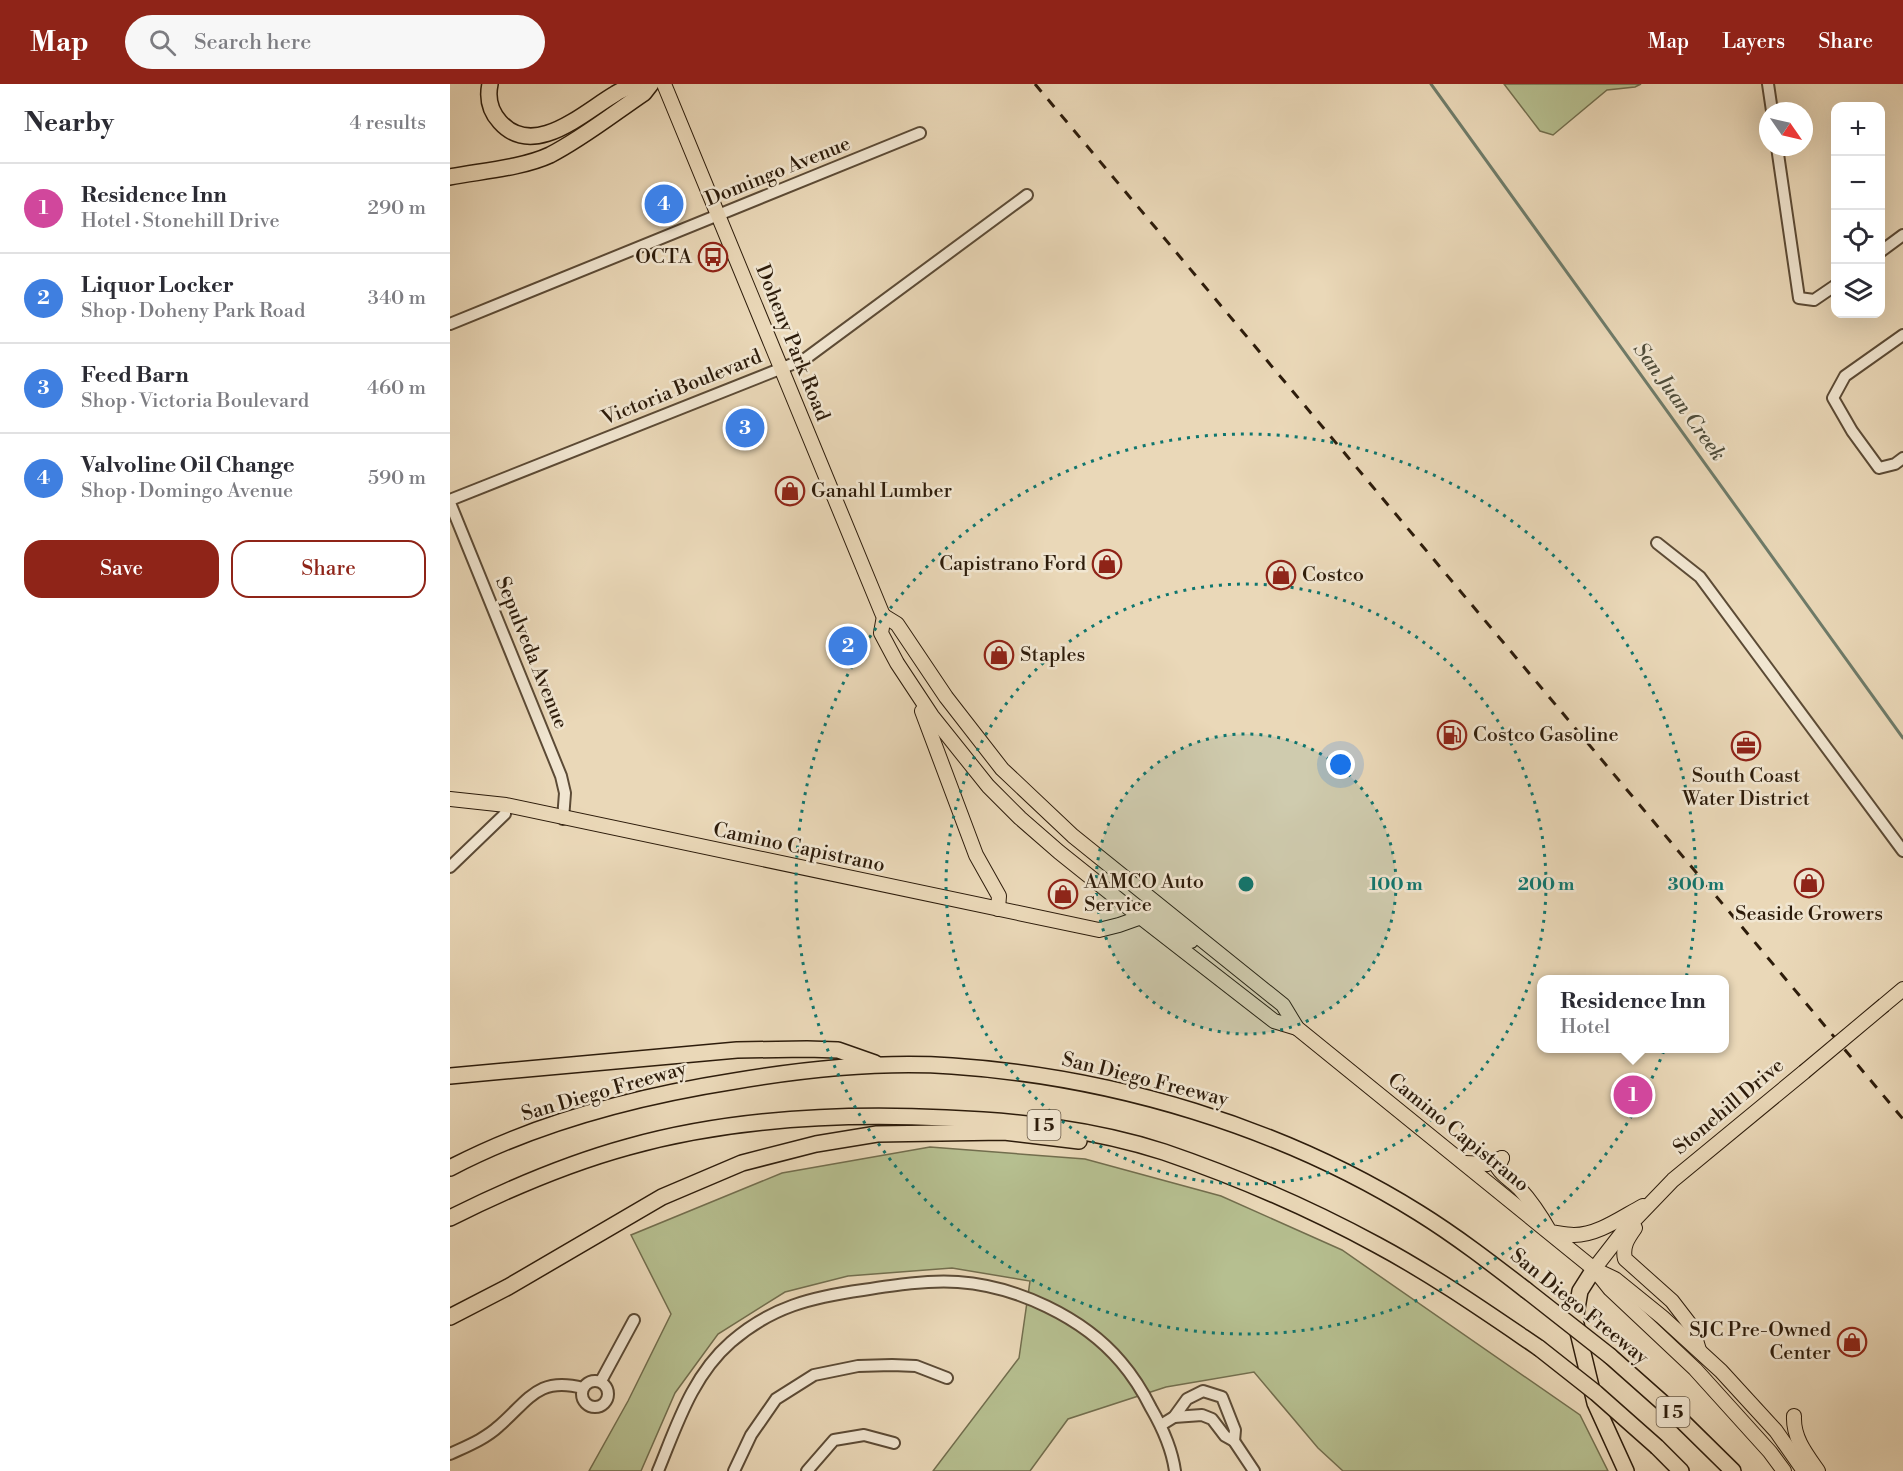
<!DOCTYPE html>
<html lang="en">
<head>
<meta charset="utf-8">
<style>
	:root { --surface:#fff; --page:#f7f7f7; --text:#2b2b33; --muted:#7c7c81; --line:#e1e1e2; --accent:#8f2418 }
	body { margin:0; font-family:"Libre Bodoni",serif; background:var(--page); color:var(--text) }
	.controls { position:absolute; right:18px; top:18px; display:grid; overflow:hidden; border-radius:12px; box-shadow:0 6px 24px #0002 }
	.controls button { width:54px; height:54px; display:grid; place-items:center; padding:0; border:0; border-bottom:2px solid var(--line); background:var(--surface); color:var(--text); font:30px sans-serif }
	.compass { position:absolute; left:1309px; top:18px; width:54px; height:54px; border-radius:50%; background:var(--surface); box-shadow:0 6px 24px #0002; rotate:124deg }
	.you { position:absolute; left:891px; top:681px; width:21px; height:21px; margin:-15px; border:4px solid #fff; border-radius:50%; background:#1a73e8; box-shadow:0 0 0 9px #1a73e833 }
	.badge { display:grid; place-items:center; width:39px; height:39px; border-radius:50%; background:var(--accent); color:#fff; font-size:20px; font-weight:700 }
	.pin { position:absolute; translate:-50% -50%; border:3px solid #fff; box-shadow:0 2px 6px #0006 }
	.popup { position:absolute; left:1087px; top:891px; width:192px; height:78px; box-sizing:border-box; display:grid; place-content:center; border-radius:12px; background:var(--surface); filter:drop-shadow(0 2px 4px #0005); font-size:20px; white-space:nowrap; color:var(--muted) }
	.popup b { font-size:22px; color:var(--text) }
	.popup::after { content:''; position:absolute; left:50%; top:100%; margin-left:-12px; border:12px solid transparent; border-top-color:var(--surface) }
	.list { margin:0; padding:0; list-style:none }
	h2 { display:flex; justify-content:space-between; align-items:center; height:78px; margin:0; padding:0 24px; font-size:26px }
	h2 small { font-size:20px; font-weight:400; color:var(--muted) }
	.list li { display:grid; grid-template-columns:39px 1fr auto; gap:18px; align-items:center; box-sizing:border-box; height:90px; padding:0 24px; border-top:2px solid var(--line) }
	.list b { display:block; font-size:22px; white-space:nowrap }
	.list p { margin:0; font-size:20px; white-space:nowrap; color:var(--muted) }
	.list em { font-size:20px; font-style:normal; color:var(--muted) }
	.actions { display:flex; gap:12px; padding:18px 24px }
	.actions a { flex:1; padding:14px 0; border:2px solid var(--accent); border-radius:18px; text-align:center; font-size:21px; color:var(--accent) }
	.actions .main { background:var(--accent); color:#fff }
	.icon { flex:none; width:33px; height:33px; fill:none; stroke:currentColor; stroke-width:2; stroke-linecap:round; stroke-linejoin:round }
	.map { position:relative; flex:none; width:1453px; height:1387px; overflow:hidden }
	header { display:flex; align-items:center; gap:36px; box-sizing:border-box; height:84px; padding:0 30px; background:var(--accent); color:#fff }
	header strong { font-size:28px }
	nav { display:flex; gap:33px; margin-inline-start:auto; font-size:21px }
	.search { width:420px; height:54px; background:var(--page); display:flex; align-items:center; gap:15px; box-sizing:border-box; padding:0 21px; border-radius:33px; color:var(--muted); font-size:22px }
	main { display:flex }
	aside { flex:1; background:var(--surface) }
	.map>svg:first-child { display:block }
	.green { fill:#b6bf90; stroke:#726e4e; stroke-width:1.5 }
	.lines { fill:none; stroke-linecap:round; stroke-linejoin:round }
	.stream { stroke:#6e7b69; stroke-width:3 }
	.minor-casing { stroke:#5c4b36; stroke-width:14 }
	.major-casing { stroke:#2d1c0b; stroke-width:16 }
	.highway-casing { stroke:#2d1c0b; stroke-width:18 }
	.minor { stroke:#f1e6d1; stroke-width:10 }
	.major { stroke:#ead8b8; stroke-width:14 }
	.highway { stroke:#ead8b8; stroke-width:15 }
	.rail { stroke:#2d1c0b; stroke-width:3; stroke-dasharray:10 10; stroke-linecap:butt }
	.major-bridge-casing { stroke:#2d1c0b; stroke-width:16; stroke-linecap:butt }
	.highway-bridge-casing { stroke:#2d1c0b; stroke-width:18; stroke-linecap:butt }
	.major-bridge { stroke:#ead8b8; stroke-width:14 }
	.highway-bridge { stroke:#ead8b8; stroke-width:15 }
	.ring { fill:none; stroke:#0f766e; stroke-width:3; stroke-dasharray:3 6 }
	.labels { text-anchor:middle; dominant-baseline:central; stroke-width:5; stroke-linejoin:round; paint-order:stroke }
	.shield { fill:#f1e6d1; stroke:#685946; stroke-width:1.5 }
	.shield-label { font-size:18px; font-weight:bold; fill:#2d1c0b }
	.street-label { font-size:20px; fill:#2d1c0b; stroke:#f1e6d1 }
	.poi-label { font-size:20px; fill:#2d1c0b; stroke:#f1e6d1; text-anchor:start }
	.water-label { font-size:21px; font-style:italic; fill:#4e4c3a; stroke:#f1e6d1 }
	.centre { fill:#0f766e; stroke:#f1e6d1; stroke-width:3 }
	.ring-label { font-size:18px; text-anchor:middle; font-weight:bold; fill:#0f766e; stroke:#f1e6d1; stroke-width:5; stroke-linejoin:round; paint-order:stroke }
</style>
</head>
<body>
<header>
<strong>Map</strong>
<div class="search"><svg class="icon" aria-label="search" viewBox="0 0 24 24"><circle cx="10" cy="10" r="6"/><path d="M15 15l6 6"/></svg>Search here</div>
<nav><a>Map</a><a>Layers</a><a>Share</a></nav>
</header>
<main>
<aside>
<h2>Nearby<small>4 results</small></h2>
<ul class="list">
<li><span class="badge" style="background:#d1479c">1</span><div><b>Residence Inn</b><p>Hotel · Stonehill Drive</p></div><em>290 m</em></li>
<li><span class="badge" style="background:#3f7fe0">2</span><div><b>Liquor Locker</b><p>Shop · Doheny Park Road</p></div><em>340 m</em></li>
<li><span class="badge" style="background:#3f7fe0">3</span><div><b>Feed Barn</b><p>Shop · Victoria Boulevard</p></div><em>460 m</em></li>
<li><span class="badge" style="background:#3f7fe0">4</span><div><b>Valvoline Oil Change</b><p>Shop · Domingo Avenue</p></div><em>590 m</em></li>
</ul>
<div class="actions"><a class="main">Save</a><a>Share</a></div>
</aside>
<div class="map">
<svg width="1453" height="1387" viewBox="0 0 1453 1387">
	<rect width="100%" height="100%" fill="#ead8b8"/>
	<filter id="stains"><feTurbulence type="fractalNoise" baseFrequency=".00333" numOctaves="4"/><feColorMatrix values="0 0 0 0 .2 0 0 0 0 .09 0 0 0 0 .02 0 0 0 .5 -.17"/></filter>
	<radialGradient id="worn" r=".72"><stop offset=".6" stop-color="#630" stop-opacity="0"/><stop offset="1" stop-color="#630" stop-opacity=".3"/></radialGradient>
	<g class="green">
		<polygon points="1054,0 1191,0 1185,3 1157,6 1103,51 1090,47"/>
		<polygon points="480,1063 635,1075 771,1112 892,1166 1130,1331 1158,1387 893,1387 868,1364 804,1288 716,1303 618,1335 580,1387 483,1387 569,1274 580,1197 502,1184 398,1192 335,1208 268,1250 225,1309 191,1387 139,1387 178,1317 221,1230 181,1151 332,1089"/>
	</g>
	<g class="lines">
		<polyline class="stream" points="981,0 1453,654"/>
		<g class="minor-casing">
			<g id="minor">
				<polyline points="1318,0 1322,27"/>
				<polyline points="1327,63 1349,214 1364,216 1386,201"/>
				<polyline points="1430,168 1453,151"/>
				<polyline points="0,240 470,49"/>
				<polyline points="1453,251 1395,292 1383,314 1402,347 1429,384 1445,380 1453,374"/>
				<polyline points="0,416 355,275 577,111"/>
				<polyline points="0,419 111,692 115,709 113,735"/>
				<polyline points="1207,459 1250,493 1453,767"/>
				<polyline points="0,783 55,730 56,721"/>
				<circle cx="145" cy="1310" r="13"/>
				<polyline points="151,1297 184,1236"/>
				<polyline points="724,1333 752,1331 762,1335 775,1352 784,1357 804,1387"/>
				<polyline points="711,1341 724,1333 737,1315 753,1307 772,1313 785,1346 784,1357"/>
				<path d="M0,1370C17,1362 35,1355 49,1342C79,1316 88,1292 133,1304"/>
				<path d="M208,1387C227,1341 242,1292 281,1258C321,1223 362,1213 413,1206C445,1201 477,1196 508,1198C566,1202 633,1233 671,1278C683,1292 693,1308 701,1324C712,1343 722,1365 725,1387"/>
				<polyline points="284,1387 301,1351 326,1315 364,1291 408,1282 442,1281 466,1282 497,1294"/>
				<polyline points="357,1387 384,1356 414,1351 444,1359"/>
			</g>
		</g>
		<g class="major-casing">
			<g id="major">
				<polyline points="214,0 432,529 434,532 447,540 496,613 552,685 623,752 833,921 847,944 1144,1185 1160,1205 1245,1285 1320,1368 1334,1387"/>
				<polyline points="434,532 431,549 447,579 482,632 538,702 570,734 609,768 689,832 824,937 847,944"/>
				<polyline points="472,627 526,771 549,812 548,825"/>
				<polyline points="0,715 56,721 649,846 669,841 700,830 741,857"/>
				<polyline points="1434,921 1453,905"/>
				<path d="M1052,1074L1048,1084C1053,1092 1062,1097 1069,1104C1082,1118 1091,1132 1100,1148C1108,1149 1116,1151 1124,1151C1148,1151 1172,1133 1193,1122"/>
				<polyline points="1015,1079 1037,1080 1052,1074"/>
				<path d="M1185,1144C1178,1154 1172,1162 1175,1175L1222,1217L1242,1243L1249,1266"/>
				<polyline points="1144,1185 1172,1149 1223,1096 1354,988"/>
				<polyline points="1146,1186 1165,1195 1212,1233 1271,1287 1326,1347 1354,1387"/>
				<path d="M1344,1332C1343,1354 1356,1370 1368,1387"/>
			</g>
		</g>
		<g class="highway-casing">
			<g id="highway">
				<path d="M40,0C37,14 40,27 50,38C84,76 134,28 165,10C171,6 179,3 186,0"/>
				<path d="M0,93C31,87 72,84 100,71C133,54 163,30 194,9L201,0"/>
				<polyline points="0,992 287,966 357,965 388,966 425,979"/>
				<path d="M0,1084C86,1039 189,1012 285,997C356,985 430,977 502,982C664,993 831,1043 969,1129C1006,1152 1041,1179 1076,1206"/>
				<path d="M0,1134C58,1105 116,1080 178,1063C281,1034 390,1029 496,1034C569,1037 643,1045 714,1068C787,1093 859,1124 927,1161C983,1191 1036,1228 1089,1264"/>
				<polyline points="1144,1185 1130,1207 1125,1236 1145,1319 1176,1387"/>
				<polyline points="0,1233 58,1203 212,1113 292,1079 366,1060 427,1050 554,1048 629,1057"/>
				<polyline points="1160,1272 1222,1327 1283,1387"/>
				<polyline points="1207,1363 1231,1387"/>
			</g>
		</g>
		<use href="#minor" class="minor"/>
		<use href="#major" class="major"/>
		<use href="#highway" class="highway"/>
		<polyline class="rail" points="585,0 1453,1035"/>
		<g class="major-bridge-casing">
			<polyline id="major-bridge" points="1354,988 1434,921"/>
		</g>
		<g class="highway-bridge-casing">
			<g id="highway-bridge">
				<polyline points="1076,1206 1160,1272"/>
				<polyline points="1089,1264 1146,1309 1207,1363"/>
			</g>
		</g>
		<use href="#major-bridge" class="major-bridge"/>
		<use href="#highway-bridge" class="highway-bridge"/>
	</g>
	<circle cx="796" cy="800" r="150" fill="#0f766e" fill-opacity=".12"/>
	<g class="ring">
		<circle cx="796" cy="800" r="150"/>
		<circle cx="796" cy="800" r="300"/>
		<circle cx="796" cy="800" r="450"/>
	</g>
	<defs>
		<g id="bus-ring" transform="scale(1.5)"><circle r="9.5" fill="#f1e6d1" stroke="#8f2418" stroke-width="1.5"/><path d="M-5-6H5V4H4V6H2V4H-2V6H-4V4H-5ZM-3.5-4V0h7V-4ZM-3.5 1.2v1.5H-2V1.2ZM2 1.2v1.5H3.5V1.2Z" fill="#8f2418"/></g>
		<g id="shop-ring" transform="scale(1.5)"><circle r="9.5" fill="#f1e6d1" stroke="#8f2418" stroke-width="1.5"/><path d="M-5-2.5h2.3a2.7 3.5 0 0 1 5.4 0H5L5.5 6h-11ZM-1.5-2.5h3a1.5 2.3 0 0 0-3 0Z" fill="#8f2418"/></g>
		<g id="fuel-ring" transform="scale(1.5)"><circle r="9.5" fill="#f1e6d1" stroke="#8f2418" stroke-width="1.5"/><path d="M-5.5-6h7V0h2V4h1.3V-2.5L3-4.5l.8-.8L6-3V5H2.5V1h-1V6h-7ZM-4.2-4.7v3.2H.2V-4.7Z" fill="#8f2418"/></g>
		<g id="office-ring" transform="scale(1.5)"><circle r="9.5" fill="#f1e6d1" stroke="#8f2418" stroke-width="1.5"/><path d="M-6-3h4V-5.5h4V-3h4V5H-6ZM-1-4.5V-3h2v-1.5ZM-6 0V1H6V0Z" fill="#8f2418"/></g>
	</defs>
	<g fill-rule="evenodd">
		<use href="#bus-ring" x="263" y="173"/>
		<use href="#shop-ring" x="340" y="407"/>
		<use href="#shop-ring" x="657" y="480"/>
		<use href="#shop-ring" x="831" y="491"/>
		<use href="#shop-ring" x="549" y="571"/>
		<use href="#fuel-ring" x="1002" y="651"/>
		<use href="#office-ring" x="1296" y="662"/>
		<use href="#shop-ring" x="1359" y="799"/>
		<use href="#shop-ring" x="613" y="810"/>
		<use href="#shop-ring" x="1402" y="1258"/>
	</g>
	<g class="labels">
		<g class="shield">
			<rect x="577.5" y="1026" width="33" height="30" rx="4.5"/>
			<rect x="1206.5" y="1313" width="33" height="30" rx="4.5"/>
		</g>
		<g class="shield-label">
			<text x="594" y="1041">I 5</text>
			<text x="1223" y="1328">I 5</text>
		</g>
		<g class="street-label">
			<text transform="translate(328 88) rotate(-22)">Domingo Avenue</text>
			<text transform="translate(342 259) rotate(68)">Doheny Park Road</text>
			<text transform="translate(232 304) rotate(-22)">Victoria Boulevard</text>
			<text transform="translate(81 569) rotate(68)">Sepulveda Avenue</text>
			<text transform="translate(349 764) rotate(12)">Camino Capistrano</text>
			<text transform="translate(695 996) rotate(14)">San Diego Freeway</text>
			<text transform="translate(154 1008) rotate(-16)">San Diego Freeway</text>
			<text transform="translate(1279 1023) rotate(-40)">Stonehill Drive</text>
			<text transform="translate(1008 1049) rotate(39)">Camino Capistrano</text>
			<text transform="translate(1129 1223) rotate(39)">San Diego Freeway</text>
		</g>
		<g class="poi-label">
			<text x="242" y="173" text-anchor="end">OCTA</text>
			<text x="361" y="407">Ganahl Lumber</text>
			<text x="636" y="480" text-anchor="end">Capistrano Ford</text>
			<text x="852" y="491">Costco</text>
			<text x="570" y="571">Staples</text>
			<text x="1023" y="651">Costco Gasoline</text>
			<text x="1296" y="692" text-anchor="middle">South Coast<tspan x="1296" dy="23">Water District</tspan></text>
			<text x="634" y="798">AAMCO Auto<tspan x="634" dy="23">Service</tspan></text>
			<text x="1359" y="830" text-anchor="middle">Seaside Growers</text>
			<text x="1381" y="1246" text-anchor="end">SJC Pre-Owned<tspan x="1381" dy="23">Center</tspan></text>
		</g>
		<g class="water-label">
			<text transform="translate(1229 318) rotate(54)">San Juan Creek</text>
		</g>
	</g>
	<circle cx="796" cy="800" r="9" class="centre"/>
	<g class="ring-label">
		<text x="946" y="806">100 m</text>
		<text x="1096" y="806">200 m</text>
		<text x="1246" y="806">300 m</text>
	</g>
	<rect width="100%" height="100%" filter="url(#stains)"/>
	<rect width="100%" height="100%" fill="url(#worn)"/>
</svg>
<div class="controls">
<button>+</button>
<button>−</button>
<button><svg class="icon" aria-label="locate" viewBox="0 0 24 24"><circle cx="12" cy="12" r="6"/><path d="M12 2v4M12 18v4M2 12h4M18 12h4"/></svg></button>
<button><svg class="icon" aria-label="layers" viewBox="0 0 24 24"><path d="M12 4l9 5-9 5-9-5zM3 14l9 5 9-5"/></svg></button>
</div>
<svg class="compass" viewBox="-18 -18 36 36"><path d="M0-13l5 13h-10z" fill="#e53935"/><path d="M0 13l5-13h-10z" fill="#7c7c81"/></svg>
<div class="you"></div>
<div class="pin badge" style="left:1183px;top:1011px;background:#d1479c">1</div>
<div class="popup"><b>Residence Inn</b>Hotel</div>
<div class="pin badge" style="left:398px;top:562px;background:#3f7fe0">2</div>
<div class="pin badge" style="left:295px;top:344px;background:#3f7fe0">3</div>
<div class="pin badge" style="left:214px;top:120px;background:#3f7fe0">4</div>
</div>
</main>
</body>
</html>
